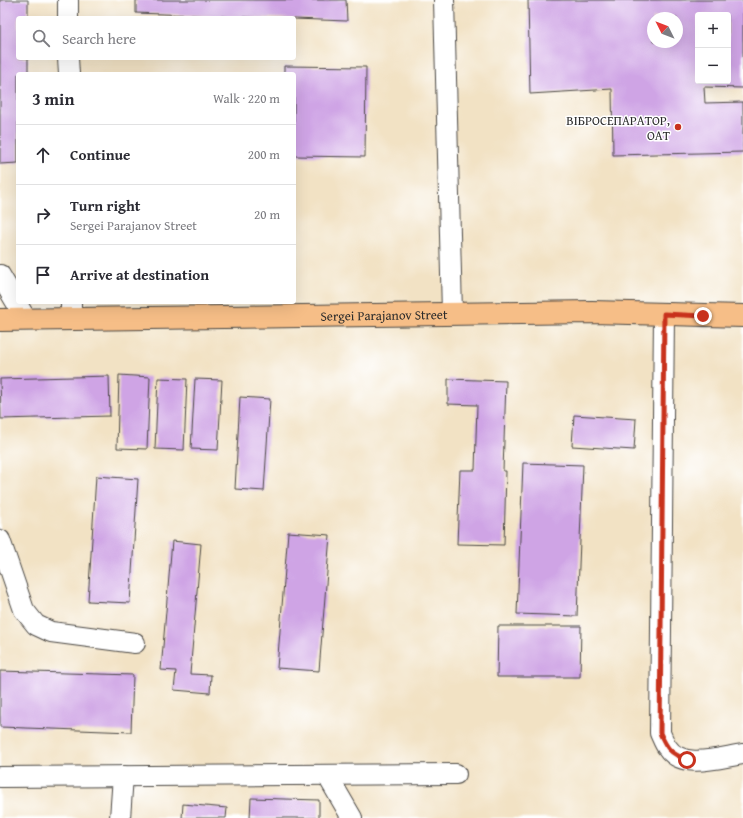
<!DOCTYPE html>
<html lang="en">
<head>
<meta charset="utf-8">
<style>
	:root { --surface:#fff; --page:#f7f7f7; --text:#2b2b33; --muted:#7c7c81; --line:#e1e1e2 }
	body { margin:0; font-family:"Gentium Book Plus",serif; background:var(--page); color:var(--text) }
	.controls { position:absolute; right:12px; top:12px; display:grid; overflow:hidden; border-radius:4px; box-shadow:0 4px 16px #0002 }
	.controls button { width:36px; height:36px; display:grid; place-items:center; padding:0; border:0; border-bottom:1px solid var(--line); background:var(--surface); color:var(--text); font:20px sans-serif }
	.compass { position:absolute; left:647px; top:12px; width:36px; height:36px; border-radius:50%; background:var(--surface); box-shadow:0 4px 16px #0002; rotate:312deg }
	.stop { position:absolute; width:12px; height:12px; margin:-9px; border:3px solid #c8321e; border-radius:50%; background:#fff }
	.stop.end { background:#c8321e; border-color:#fff; box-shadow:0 1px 4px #0008 }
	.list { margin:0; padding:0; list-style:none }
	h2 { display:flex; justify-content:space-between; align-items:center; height:52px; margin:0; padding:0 16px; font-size:17px }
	h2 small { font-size:13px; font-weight:400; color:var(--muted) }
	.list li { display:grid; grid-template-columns:26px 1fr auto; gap:12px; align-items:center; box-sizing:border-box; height:60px; padding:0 16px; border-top:1px solid var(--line) }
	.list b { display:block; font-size:15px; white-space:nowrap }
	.list p { margin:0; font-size:13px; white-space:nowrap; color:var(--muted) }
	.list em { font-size:13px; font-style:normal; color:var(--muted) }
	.icon { flex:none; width:22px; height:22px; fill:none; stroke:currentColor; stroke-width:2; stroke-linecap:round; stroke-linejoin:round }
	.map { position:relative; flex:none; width:743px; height:818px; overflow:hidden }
	.search { position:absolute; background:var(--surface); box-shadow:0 4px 16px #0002; left:16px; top:16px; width:280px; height:44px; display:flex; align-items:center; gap:10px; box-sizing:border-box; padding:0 14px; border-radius:4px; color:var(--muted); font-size:15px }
	.panel { position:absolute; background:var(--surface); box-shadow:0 4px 16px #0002; left:16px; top:72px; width:280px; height:232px; border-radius:4px }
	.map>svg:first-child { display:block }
	.building { fill:#cfa4e5; fill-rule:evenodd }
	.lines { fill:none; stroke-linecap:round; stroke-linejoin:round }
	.minor-casing { stroke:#494642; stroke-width:22 }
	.major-casing { stroke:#494642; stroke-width:24 }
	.minor { stroke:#fff; stroke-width:20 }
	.major { stroke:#f6be87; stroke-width:22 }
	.route { stroke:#c8321e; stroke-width:5 }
	.poi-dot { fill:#c8321e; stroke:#fff; stroke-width:1.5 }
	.labels { text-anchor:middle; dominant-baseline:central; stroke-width:3; stroke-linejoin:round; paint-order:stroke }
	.poi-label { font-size:13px; fill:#2b2b2b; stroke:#fff; text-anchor:end }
	.street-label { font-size:13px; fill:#2b2b2b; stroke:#fff }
</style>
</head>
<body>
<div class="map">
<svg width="743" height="818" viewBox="0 0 743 818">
	<rect width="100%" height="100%" fill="#fff"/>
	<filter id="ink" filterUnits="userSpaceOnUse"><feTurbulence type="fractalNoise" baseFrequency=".025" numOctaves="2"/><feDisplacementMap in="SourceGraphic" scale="8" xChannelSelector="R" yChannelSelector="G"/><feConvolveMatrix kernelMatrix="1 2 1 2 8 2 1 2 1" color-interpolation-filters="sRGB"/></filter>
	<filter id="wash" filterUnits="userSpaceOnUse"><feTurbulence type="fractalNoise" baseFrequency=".012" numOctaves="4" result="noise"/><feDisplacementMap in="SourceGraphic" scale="16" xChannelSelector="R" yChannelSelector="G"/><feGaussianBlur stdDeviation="0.9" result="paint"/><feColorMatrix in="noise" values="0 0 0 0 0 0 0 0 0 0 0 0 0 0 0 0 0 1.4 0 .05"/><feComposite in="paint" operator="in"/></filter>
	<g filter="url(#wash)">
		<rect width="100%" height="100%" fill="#f2e2c4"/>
		<g id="blocks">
			<g class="building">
				<polygon points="0,0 28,0 28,18 18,18 18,58 28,58 28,74 18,74 18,163 0,164"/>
				<polygon points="136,0 346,0 347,21 136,13"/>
				<path d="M528,0H743V88L704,87L705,103L743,102V152L613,155L612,89L530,94ZM698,15H728V81H698ZM653,18H677V42H653Z"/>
				<polygon points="284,66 366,67 365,157 294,156 294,74 284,74"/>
				<polygon points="119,375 150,377 147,449 117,448"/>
				<polygon points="109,376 110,416 1,419 0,379"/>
				<polygon points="158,378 187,379 184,450 155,449"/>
				<polygon points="195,379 222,380 218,450 191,449"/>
				<polygon points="448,379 506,381 503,471 506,471 504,545 457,544 460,470 475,470 477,405 448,404"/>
				<polygon points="240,397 270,399 264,491 235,489"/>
				<polygon points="574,415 636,419 634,450 572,446"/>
				<polygon points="523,463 583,465 577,616 517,614"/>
				<polygon points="96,476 138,479 130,603 88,601"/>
				<polygon points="288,532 330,535 319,671 277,668"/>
				<polygon points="172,541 201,544 190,674 211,675 210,693 174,690 176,671 161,670"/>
				<polygon points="498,626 581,626 580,677 497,677"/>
				<polygon points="0,671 133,675 131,732 0,727"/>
				<polygon points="251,798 319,800 319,818 250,818"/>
				<polygon points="183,804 227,808 226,818 182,818"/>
			</g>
		</g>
	</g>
	<g filter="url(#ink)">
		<use href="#blocks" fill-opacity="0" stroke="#494642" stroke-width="1"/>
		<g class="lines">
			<g class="minor-casing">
				<g id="minor">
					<polyline points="68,0 68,18"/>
					<polyline points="444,0 452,313"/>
					<polyline points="68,58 69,74"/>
					<polyline points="0,275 26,319"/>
					<polyline points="71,302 71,319"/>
					<path d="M664,314L660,733C662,737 664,743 667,747C682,771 721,757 743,754"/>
					<polyline points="0,540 24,610 36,625 51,632 135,643"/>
					<polyline points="327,775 352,818"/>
					<polyline points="0,777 456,774"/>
					<polyline points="120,818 123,776"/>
				</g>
			</g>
			<g class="major-casing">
				<g id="major">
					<path id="s1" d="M0,320L592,312L743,316"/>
				</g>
			</g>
			<use href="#minor" class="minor"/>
			<use href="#major" class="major"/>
		</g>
	</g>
	<g class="lines" filter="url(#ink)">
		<path class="route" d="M687,760C670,753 667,749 660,733L664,314L703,316"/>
	</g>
	<circle class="poi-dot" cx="678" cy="127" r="4"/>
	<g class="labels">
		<g class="poi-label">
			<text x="670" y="120">ВІБРОСЕПАРАТОР,<tspan x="670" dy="15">ОАТ</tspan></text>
		</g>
		<g class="street-label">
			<text stroke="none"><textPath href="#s1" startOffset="384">Sergei Parajanov Street</textPath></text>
		</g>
	</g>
</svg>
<div class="controls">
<button>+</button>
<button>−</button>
</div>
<svg class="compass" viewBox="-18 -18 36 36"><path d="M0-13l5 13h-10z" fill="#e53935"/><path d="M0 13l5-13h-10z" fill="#7c7c81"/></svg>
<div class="stop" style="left:687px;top:760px"></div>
<div class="stop end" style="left:703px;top:316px"></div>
<div class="search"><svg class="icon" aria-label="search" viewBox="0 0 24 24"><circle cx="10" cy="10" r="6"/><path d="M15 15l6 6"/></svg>Search here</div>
<section class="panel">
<h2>3 min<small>Walk · 220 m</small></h2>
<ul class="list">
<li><svg class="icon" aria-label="ahead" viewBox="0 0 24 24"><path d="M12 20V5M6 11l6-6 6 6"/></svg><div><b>Continue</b></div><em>200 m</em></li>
<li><svg class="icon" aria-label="right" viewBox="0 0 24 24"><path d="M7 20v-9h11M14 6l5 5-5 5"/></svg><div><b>Turn right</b><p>Sergei Parajanov Street</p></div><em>20 m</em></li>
<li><svg class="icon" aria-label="arrive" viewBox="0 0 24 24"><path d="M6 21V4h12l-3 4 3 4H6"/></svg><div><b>Arrive at destination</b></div></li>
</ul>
</section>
</div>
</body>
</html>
